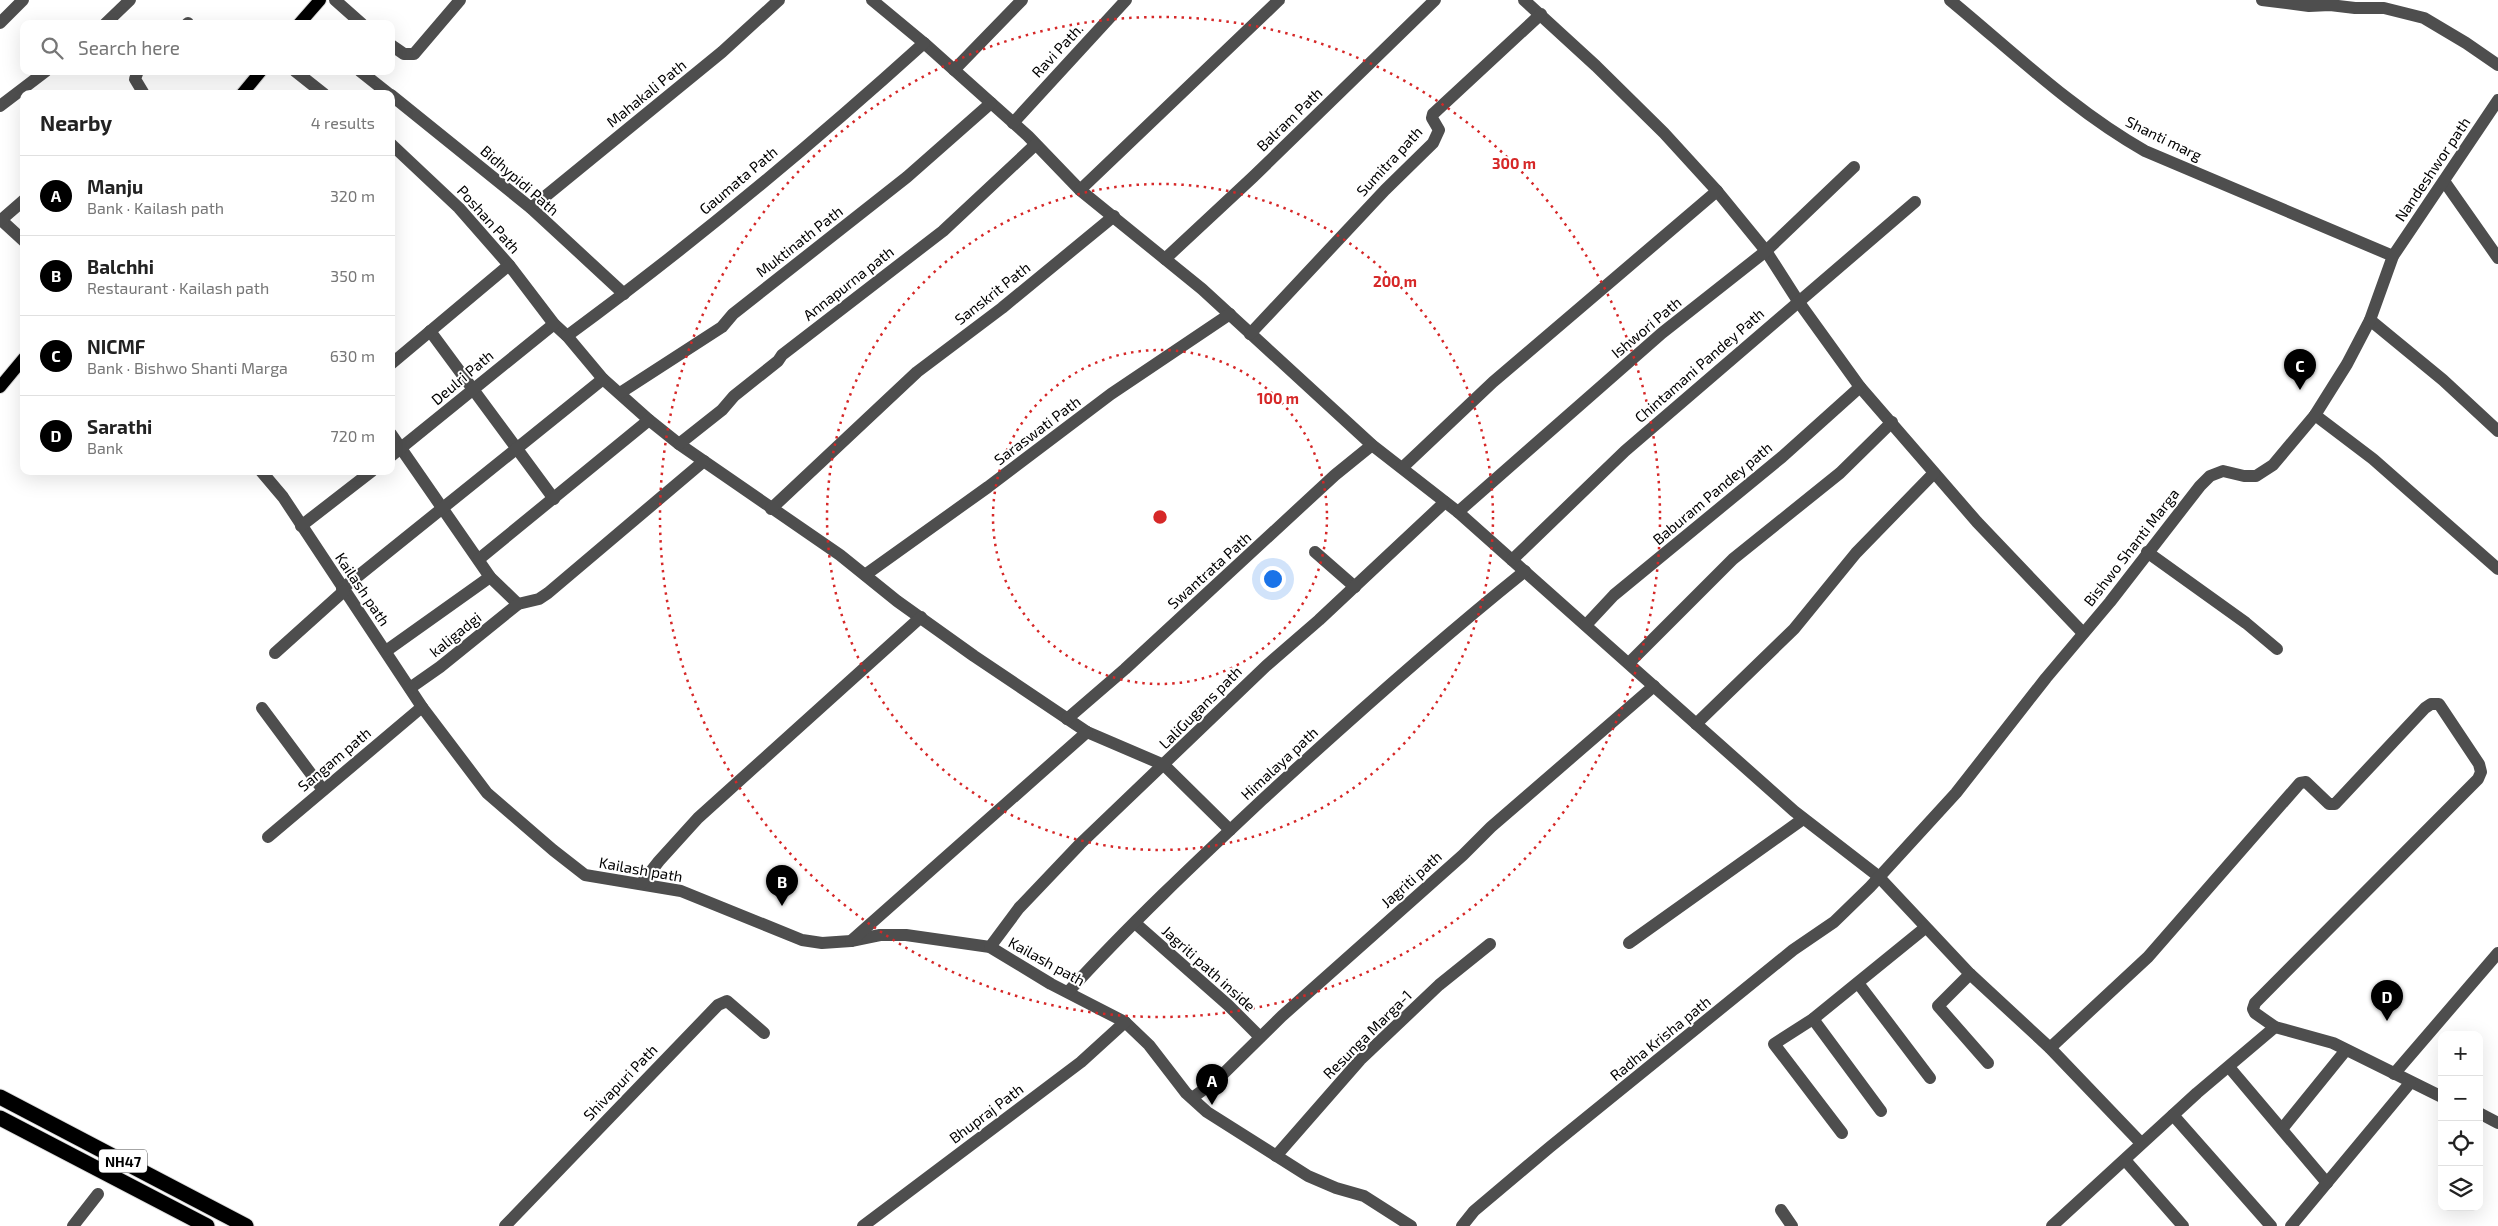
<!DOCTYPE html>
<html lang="en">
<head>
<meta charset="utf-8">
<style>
	:root { --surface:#fff; --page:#f2f2f2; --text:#222; --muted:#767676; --line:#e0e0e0; --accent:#000 }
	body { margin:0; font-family:"Exo 2",sans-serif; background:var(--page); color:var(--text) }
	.controls { position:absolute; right:15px; bottom:15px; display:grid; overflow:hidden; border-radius:10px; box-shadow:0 5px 20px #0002 }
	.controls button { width:45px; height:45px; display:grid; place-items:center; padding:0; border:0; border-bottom:1px solid var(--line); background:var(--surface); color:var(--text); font:25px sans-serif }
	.you { position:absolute; left:1272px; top:578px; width:18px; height:18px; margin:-12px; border:4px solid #fff; border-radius:50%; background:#1a73e8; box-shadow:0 0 0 8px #1a73e833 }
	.badge { display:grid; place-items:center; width:32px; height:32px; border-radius:50%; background:var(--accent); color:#fff; font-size:16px; font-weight:700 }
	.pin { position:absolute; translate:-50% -41px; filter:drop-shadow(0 1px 2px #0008) }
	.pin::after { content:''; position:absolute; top:26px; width:18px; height:15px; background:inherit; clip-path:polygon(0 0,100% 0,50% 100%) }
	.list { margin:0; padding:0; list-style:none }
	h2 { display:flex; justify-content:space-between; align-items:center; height:65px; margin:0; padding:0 20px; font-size:21px }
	h2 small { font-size:16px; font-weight:400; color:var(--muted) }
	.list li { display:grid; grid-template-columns:32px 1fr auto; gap:15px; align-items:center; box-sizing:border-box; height:80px; padding:0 20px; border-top:1px solid var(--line) }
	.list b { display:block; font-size:19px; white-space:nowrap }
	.list p { margin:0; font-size:16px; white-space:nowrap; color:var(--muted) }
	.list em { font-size:16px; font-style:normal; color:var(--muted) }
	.icon { flex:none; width:28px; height:28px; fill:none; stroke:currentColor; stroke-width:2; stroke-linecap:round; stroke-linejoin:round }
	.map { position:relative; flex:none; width:2498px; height:1226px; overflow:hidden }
	.search { position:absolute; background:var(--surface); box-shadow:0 5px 20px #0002; left:20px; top:20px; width:375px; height:55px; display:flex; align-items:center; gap:12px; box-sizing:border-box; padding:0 18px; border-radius:10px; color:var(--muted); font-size:19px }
	.panel { position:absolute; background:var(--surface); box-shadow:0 5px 20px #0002; left:20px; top:90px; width:375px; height:385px; border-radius:10px }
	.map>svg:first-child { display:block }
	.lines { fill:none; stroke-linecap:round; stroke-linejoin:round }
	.major-casing { stroke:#dbdbdb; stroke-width:14 }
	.highway-casing { stroke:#dbdbdb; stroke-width:17 }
	.minor { stroke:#4e4e4e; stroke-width:12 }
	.major { stroke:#000; stroke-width:12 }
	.highway { stroke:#000; stroke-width:15 }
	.ring { fill:none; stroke:#d62828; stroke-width:2.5; stroke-dasharray:2.5 5 }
	.labels { text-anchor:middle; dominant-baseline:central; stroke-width:4; stroke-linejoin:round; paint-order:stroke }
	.shield { fill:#fff; stroke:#4c4c4c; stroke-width:1 }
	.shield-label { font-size:14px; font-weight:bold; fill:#000 }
	.street-label { font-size:15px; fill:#000; stroke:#fff }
	.centre { fill:#d62828; stroke:#fff; stroke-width:2.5 }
	.ring-label { font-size:15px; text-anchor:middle; font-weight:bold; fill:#d62828; stroke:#fff; stroke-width:4; stroke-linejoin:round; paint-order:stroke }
</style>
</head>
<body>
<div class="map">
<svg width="2498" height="1226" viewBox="0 0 2498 1226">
	<rect width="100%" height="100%" fill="#fff"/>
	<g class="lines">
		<g class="major-casing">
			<g id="major">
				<polyline points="299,24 320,0"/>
				<polyline points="242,94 261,71"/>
				<polyline points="0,387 24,358"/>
			</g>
		</g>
		<g class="highway-casing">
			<g id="highway">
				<polyline points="0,1097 246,1226"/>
				<polyline points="0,1118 207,1226"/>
			</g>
		</g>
		<g class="minor">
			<polyline points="335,0 362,24"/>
			<polyline points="872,0 924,43 1028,136 1080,190 1202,289 1372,445 1458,512 1794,811 1878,876 1970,974 2050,1048 2141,1143"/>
			<polyline points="1524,0 1596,66 1664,133 1717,191 1766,251 1798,301 1860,387 1977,522 2083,633"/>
			<path d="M1950,0C2013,52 2074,111 2145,151L2393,256"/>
			<polyline points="2262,0 2309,6 2330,5 2355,8 2384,8 2424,18 2466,43 2498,65"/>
			<polyline points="0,23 23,0"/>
			<polyline points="105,24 130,0"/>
			<polyline points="187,24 188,23"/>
			<polyline points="391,45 404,54 414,54 460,0"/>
			<polyline points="954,70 1022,0"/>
			<polyline points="138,71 135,79 144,94"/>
			<polyline points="295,71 324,94"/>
			<polyline points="360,71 389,94"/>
			<polyline points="391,95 531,208 624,294"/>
			<polyline points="0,106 46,71"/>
			<polyline points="1013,123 1126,0"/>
			<polyline points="391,144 459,208 509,265 554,324 567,336 603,379 649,420 679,444 840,555 897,601 974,656 1087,732 1164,765 1230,830"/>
			<polyline points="2444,181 2498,258"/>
			<polyline points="1080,190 1279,0"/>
			<polyline points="531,208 722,52 779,0"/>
			<polyline points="0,219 24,241"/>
			<polyline points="1,220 24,200"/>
			<polyline points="1165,259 1253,177 1435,0"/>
			<polyline points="2370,320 2443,380 2498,431"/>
			<polyline points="430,331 554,499"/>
			<polyline points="1250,334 1385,190 1433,143 1439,130 1432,118 1433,114 1541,14"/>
			<path d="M567,336C691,245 810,146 924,43"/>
			<polyline points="391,364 509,265"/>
			<polyline points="620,393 722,327 733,314 907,177 991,103"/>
			<polyline points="2315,415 2373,459 2498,569"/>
			<polyline points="391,434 490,577 518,604"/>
			<polyline points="679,444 722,410 734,396 778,361 782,355 943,231 1035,145"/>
			<polyline points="391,456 554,324"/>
			<polyline points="1402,468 1493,382 1717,191"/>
			<polyline points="261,471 283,497 422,707 487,793 553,850 585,875 681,891 802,940 822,943 851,941 880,935 906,935 990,947 1051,984 1125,1022 1149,1045 1186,1093 1207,1112 1308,1176 1336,1188 1364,1196 1411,1226"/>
			<polyline points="771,509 917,372 1002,308 1114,216"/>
			<polyline points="1458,512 1662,333 1766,251 1854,167"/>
			<polyline points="301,526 372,471"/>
			<polyline points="1315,552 1355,587"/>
			<polyline points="2147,552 2246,623 2277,649"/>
			<polyline points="479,559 649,420"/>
			<polyline points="1512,560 1625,451 1915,202"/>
			<polyline points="865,575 988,487 1111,394 1230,314"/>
			<polyline points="342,589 603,379"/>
			<polyline points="1586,625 1614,595 1782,457 1860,387"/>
			<polyline points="386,651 490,577"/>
			<polyline points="275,653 344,591"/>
			<polyline points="1629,663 1733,559 1840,473 1892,422"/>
			<polyline points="410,688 440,667 518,604 539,599 548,593 704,461"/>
			<polyline points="262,708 323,790"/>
			<polyline points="1067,719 1125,669 1335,475 1372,445"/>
			<polyline points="1696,724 1794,629 1856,553 1934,473"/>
			<polyline points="268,837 422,707"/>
			<polyline points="641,884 659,861 698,818 921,617"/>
			<polyline points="1135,923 1228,1005 1260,1037"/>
			<polyline points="851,941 1087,732"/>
			<polyline points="1629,943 1803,819"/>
			<polyline points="990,947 1019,908 1080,844 1266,666 1319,620 1445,502"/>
			<polyline points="1970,974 1938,1006 1988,1063"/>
			<polyline points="1858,983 1930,1078"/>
			<path d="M1068,992C1129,925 1196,862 1262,800C1348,721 1434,644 1525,571"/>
			<polyline points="1813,1019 1881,1111"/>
			<polyline points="2050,1048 2148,957 2300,783 2306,782 2329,804 2335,804 2425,708 2431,704 2439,704 2479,764 2481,772 2478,779 2255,1003 2253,1009 2255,1013 2275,1027 2333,1043 2442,1097"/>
			<polyline points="2229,1067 2327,1183"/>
			<polyline points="2394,1074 2498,953"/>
			<polyline points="1192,1098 1217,1080 1282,1016 1463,855 1491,827 1654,686"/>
			<polyline points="2479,1113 2498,1123"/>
			<polyline points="2173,1115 2271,1226"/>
			<polyline points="2282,1129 2346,1050"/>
			<polyline points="1842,1133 1774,1044 1813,1019 1925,928"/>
			<polyline points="1276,1156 1360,1060 1439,985 1490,944"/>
			<polyline points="2125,1160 2183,1226"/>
			<polyline points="1781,1210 1792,1226"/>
			<polyline points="73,1226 98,1194"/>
			<polyline points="505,1226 718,1005 727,1001 764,1033"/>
			<polyline points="863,1226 1081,1062 1125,1022"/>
			<polyline points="1462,1226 1474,1211 1550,1147 1793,950 1834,922 1870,887 1956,793 2046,678 2110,602 2200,486 2210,476 2223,471 2244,476 2256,476 2273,465 2315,415 2347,364 2370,320 2393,256 2498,100"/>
			<polyline points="2052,1226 2197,1093 2275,1027"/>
			<polyline points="2291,1226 2410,1083"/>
		</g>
		<use href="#major" class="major"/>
		<use href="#highway" class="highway"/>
	</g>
	<g class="ring">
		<circle cx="1160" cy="517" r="167"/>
		<circle cx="1160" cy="517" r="333"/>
		<circle cx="1160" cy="517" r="500"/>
	</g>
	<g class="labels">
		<rect class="shield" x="99" y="1149.5" width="48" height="23" rx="4"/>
		<g class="shield-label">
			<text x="123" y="1161">NH47</text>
		</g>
		<g class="street-label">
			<text transform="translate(1057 50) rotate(-47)">Ravi Path.</text>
			<text transform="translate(646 93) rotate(-39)">Mahakali Path</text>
			<text transform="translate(1289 119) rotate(-44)">Balram Path</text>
			<text transform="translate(2164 138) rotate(26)">Shanti marg</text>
			<text transform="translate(1389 161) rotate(-47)">Sumitra path</text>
			<text transform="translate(2432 169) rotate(-56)">Nandeshwor path</text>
			<text transform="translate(520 180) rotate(41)">Bidhypidi Path</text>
			<text transform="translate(738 180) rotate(-40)">Gaumata Path</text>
			<text transform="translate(489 219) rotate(48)">Poshan Path</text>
			<text transform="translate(799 241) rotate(-38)">Muktinath Path</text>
			<text transform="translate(848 283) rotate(-38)">Annapurna path</text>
			<text transform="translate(992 293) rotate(-38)">Sanskrit Path</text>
			<text transform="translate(1646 327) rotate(-40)">Ishwori Path</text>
			<text transform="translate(1699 365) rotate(-41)">Chintamani Pandey Path</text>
			<text transform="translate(462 377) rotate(-40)">Deulri Path</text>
			<text transform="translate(1037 430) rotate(-37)">Saraswati Path</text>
			<text transform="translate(1712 493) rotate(-40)">Baburam Pandey path</text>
			<text transform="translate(2131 547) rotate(-52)">Bishwo Shanti Marga</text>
			<text transform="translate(1209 570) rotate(-42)">Swantrata Path</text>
			<text transform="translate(363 589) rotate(56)">Kailash path</text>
			<text transform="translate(455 634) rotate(-39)">kaligadgi</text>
			<text transform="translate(1200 707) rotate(-45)">LaliGugans path</text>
			<text transform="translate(334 759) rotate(-40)">Sangam path</text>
			<text transform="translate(1279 763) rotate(-43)">Himalaya path</text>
			<text transform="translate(641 869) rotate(10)">Kailash path</text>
			<text transform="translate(1411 879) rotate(-42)">Jagriti path</text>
			<text transform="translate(1047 961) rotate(29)">Kailash path</text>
			<text transform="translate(1209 968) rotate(42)">Jagriti path inside</text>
			<text transform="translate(1367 1034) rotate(-45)">Resunga Marga-1</text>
			<text transform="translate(1660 1038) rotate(-39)">Radha Krisha path</text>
			<text transform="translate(620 1082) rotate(-46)">Shivapuri Path</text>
			<text transform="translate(986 1113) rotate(-37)">Bhupraj Path</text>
		</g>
	</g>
	<circle cx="1160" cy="517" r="8" class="centre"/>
	<g class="ring-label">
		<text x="1514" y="169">300 m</text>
		<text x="1395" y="287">200 m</text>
		<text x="1278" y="404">100 m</text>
	</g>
</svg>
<div class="controls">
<button>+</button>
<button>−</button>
<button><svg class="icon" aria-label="locate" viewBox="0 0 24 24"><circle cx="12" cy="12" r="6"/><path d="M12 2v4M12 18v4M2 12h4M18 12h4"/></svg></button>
<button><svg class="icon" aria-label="layers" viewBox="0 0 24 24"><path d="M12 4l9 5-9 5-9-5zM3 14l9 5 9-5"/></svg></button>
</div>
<div class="you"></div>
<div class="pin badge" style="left:1212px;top:1105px">A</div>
<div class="pin badge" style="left:782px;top:906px">B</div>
<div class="pin badge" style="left:2300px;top:390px">C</div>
<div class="pin badge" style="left:2387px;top:1021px">D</div>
<div class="search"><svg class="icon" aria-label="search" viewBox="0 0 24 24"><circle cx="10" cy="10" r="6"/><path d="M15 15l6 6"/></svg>Search here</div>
<section class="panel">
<h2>Nearby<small>4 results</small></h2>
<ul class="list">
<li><span class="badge">A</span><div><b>Manju</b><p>Bank · Kailash path</p></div><em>320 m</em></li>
<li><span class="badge">B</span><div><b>Balchhi</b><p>Restaurant · Kailash path</p></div><em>350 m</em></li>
<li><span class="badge">C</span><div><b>NICMF</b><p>Bank · Bishwo Shanti Marga</p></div><em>630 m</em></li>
<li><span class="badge">D</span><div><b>Sarathi</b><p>Bank</p></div><em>720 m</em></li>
</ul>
</section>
</div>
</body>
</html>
